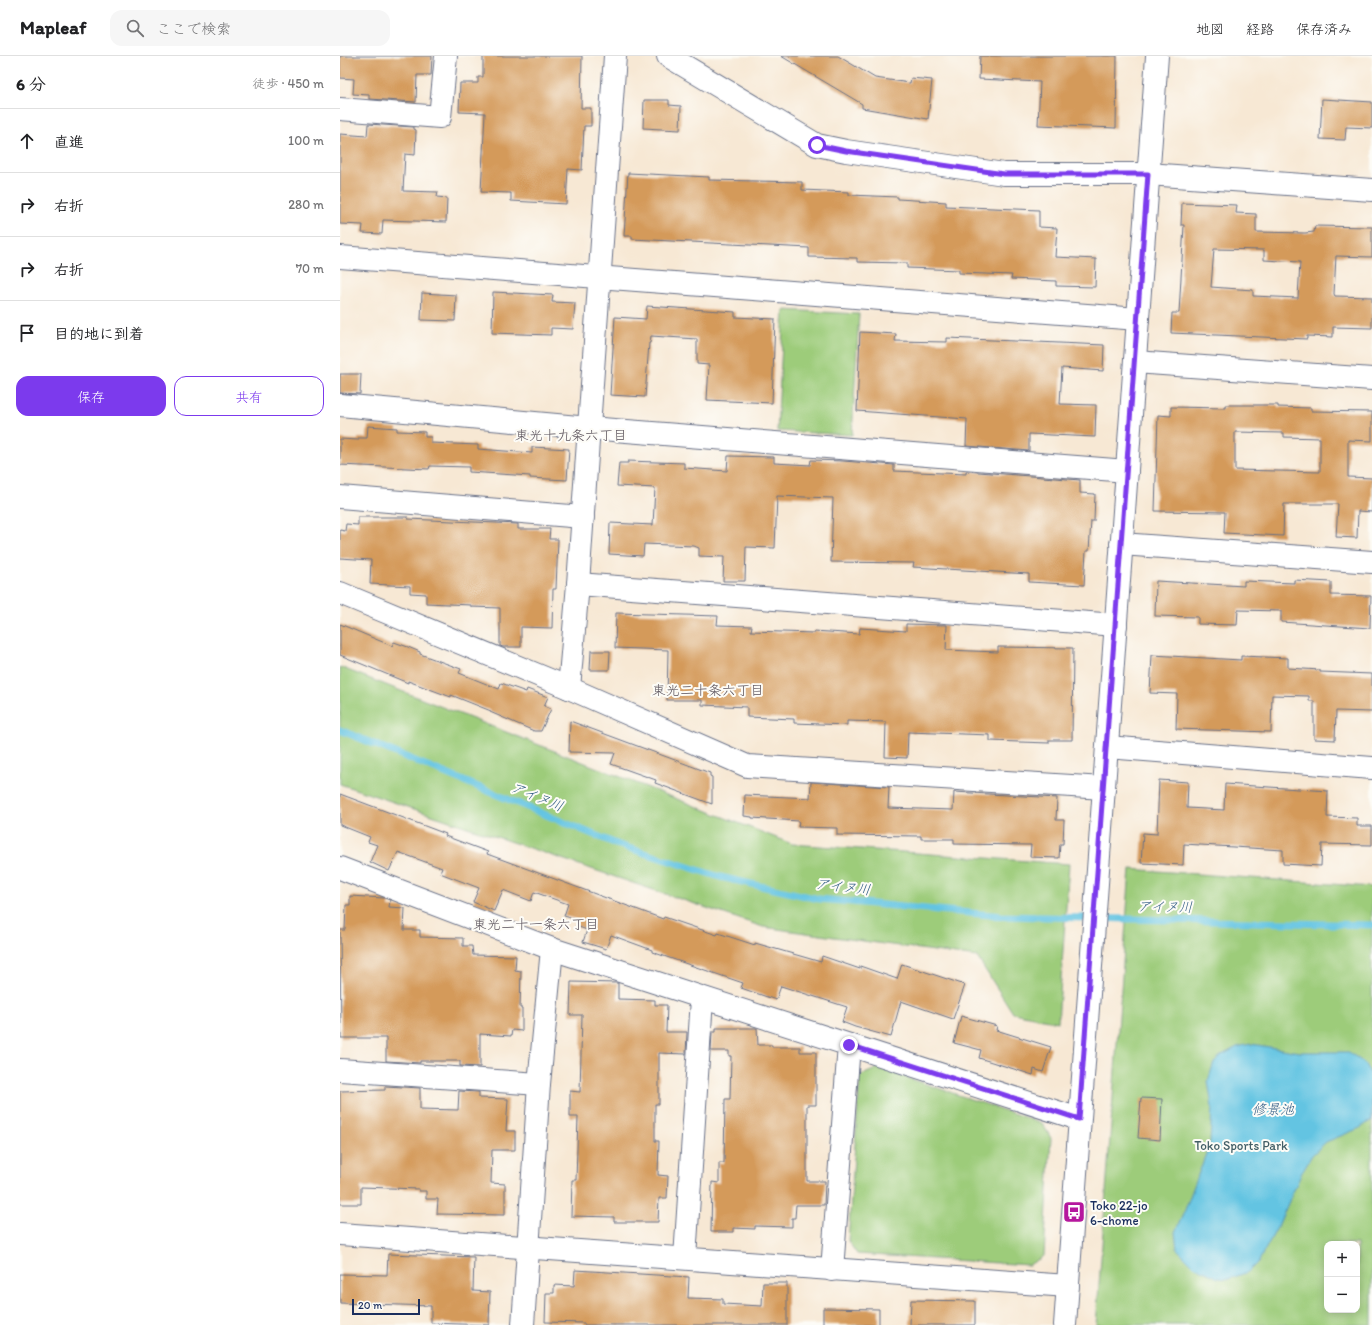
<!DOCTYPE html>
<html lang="ja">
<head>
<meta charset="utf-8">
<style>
	:root { --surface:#fff; --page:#f6f6f6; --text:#202124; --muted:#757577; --line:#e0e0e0; --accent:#7c3aed }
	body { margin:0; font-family:Itim,"Klee One",sans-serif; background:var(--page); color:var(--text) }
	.controls { position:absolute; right:12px; bottom:12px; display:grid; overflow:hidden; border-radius:8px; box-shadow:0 2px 10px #0003 }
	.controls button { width:36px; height:36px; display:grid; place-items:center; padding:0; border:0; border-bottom:1px solid var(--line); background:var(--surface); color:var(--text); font:20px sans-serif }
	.scale { position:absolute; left:12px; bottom:10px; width:68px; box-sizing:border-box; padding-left:4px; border:2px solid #1b2f5e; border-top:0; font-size:11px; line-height:14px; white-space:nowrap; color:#1b2f5e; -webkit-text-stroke:3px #fdfcf7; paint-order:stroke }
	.stop { position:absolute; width:12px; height:12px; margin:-9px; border:3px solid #7c3aed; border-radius:50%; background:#fff }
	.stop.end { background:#7c3aed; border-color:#fff; box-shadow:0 1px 4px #0008 }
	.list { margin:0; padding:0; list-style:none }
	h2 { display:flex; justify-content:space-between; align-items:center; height:52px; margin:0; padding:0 16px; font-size:17px }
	h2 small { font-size:13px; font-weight:400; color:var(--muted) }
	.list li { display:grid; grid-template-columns:26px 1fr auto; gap:12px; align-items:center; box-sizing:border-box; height:64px; padding:0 16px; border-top:1px solid var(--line) }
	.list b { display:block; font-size:15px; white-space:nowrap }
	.list em { font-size:13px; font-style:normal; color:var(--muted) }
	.actions { display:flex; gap:8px; padding:12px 16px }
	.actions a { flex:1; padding:9px 0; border:1px solid var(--accent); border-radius:12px; text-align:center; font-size:14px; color:var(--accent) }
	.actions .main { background:var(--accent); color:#fff }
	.icon { flex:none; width:22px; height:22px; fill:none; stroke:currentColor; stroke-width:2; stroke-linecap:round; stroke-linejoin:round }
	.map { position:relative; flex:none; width:1032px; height:1269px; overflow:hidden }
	header { display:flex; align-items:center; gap:24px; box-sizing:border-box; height:56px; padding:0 20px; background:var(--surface); border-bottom:1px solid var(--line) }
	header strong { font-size:19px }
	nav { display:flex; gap:22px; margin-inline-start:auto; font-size:14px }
	.search { width:280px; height:36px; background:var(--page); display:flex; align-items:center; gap:10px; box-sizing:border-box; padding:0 14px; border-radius:12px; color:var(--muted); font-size:15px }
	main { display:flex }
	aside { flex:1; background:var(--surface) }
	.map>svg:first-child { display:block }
	.green { fill:#9dcc7a; stroke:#5c7e6c; fill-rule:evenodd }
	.water { fill:#64c4e2; stroke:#407aa0 }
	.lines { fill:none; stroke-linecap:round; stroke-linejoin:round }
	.stream { stroke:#64c4e2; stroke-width:7 }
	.building { fill:#d49a5a; fill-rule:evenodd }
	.minor-casing { stroke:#687087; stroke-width:24 }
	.minor { stroke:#fff; stroke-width:22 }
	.route { stroke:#7c3aed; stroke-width:5 }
	.labels { text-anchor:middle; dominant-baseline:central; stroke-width:4; stroke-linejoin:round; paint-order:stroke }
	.park-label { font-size:13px; fill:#425e66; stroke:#fdfcf7 }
	.poi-label { font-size:13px; fill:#1b2f5e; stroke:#fdfcf7; text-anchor:start }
	.neighbourhood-label { font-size:14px; fill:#5c545d; stroke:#fdfcf7 }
	.water-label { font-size:14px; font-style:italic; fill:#315c86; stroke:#fdfcf7 }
</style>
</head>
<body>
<header>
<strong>Mapleaf</strong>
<div class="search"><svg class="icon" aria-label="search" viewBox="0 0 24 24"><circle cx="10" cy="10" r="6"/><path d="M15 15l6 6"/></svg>ここで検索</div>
<nav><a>地図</a><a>経路</a><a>保存済み</a></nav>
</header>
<main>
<aside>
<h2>6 分<small>徒歩 · 450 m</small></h2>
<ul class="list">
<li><svg class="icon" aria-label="ahead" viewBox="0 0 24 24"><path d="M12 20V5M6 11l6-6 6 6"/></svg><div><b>直進</b></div><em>100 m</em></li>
<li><svg class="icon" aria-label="right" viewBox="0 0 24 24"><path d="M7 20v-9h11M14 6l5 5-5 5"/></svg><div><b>右折</b></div><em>280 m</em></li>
<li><svg class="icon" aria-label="right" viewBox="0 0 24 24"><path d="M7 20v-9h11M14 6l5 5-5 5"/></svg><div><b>右折</b></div><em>70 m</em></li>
<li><svg class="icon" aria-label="arrive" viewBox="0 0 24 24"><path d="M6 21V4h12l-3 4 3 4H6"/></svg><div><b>目的地に到着</b></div></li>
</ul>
<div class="actions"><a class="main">保存</a><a>共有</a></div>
</aside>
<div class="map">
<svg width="1032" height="1269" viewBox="0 0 1032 1269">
	<rect width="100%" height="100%" fill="#fdfcf7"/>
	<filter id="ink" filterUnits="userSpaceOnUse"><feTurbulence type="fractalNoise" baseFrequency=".025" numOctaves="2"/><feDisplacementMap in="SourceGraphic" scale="8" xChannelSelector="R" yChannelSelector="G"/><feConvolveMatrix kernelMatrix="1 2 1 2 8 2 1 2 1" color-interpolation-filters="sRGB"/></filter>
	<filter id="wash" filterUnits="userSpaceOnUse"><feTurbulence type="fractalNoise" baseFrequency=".012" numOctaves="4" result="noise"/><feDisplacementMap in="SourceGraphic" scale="16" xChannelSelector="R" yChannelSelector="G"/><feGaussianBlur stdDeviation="0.9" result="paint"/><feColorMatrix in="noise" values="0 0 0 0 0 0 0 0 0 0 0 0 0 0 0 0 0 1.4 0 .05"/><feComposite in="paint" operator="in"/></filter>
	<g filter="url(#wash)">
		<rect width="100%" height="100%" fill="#f7e8d4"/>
		<g class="green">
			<polygon points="444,254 519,258 512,379 437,375"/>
			<polygon points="0,611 452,788 729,808 718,966 673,957 637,901 423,871 0,728"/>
			<path d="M790,813L1032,831V1269H756ZM987,1188H1017V1254H987Z"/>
			<polygon points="538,1012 702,1067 711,1082 704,1200 689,1209 517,1198 508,1185 520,1020"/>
		</g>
		<polygon class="water" points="911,988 960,996 1009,996 1024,1007 1032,1020 1032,1064 1020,1072 986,1086 972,1099 963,1114 938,1170 919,1205 908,1216 889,1223 878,1222 854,1210 837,1193 835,1176 845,1154 870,1087 872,1051 868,1025 874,1006 882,999 897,991"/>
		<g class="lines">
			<polyline class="stream" points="0,674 279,789 380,821 479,843 662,860 1032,869"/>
		</g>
		<g id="blocks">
			<g class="building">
				<polygon points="0,0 92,0 91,19 77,19 76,46 29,43 29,39 13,38 14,23 0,22"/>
				<polygon points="143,0 242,0 241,52 251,52 251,70 244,70 242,114 228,113 226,148 171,145 171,137 141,136 145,57 119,56 120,27 138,27 138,21 143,21"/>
				<polygon points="441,0 498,0 535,22 570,27 571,22 592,24 588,63 522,52 522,48"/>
				<polygon points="640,0 777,0 776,72 698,69 700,26 639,23"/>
				<polygon points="982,43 1032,46 1032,72 1006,71 1005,84 980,83"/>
				<polygon points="304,44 329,44 329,49 341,50 340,74 303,72"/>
				<polygon points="28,68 74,71 74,73 76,74 75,99 65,98 63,135 98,136 97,141 107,142 106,166 43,164 42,178 22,177 23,169 0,168 0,78 27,80"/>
				<polygon points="288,117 369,121 369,124 462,126 462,134 509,136 509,139 558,141 558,143 606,146 606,150 699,154 699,171 717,172 715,201 756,203 755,231 716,230 716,225 671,223 672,219 619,217 619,214 567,212 567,207 517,206 517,202 469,201 469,192 292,183 292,180 284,180"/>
				<path d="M842,147L897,149L896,157L916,158V176L965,177L974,176L975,170L1032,171V201L996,200L994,238L995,240L1032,241V272L993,271V281L967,280V283L831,277L832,257H839L844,169H841ZM874,193L924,194V204L960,206L958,242L913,240V234L871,231Z"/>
				<polygon points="153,236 213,239 212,246 235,247 233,273 211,272 211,279 152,277"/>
				<polygon points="82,237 116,239 115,265 81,264"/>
				<polygon points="307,250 395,256 395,261 435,263 432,347 367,344 369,309 357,308 357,283 311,280 310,287 309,287 305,341 270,339 275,261 306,263"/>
				<polygon points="520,276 556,278 555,285 607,286 607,282 764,289 763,315 722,312 720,348 756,349 755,381 689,378 689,395 626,390 627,363 517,355"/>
				<polygon points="0,318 21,318 20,338 0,337"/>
				<path d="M885,349H938V351L971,352V355L1032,356V385L1008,384V421L1032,422V456L1018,455L1017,482L996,481L998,448H944L943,480L884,477L885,456L815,455L818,359L831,360V351L885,352ZM895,376L944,377V381L980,382V416L895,414Z"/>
				<polygon points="28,370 57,372 57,375 85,376 85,381 91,381 91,387 138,389 138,393 192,397 192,391 229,393 227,424 190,422 190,420 129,416 129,411 90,410 89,413 0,409 0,383 18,384 18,382 27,382"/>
				<polygon points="388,400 434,401 434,407 470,409 471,404 503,405 554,409 554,415 626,418 626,415 740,424 740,437 755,438 754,465 751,465 749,495 746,495 744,529 689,526 689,518 573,511 574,507 491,506 493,442 437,440 435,492 406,491 405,525 383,525 384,501 359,500 359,492 354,490 304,488 303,500 269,498 270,467 313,469 315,432 277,430 279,407 288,407 288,405 344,407 344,412 387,415"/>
				<polygon points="18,461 68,461 68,463 178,468 178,473 210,473 209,483 218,483 216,533 213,533 212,572 181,571 181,591 163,591 160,590 160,552 131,551 131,549 86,547 86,538 70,537 70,530 30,528 31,504 0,502 0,474 5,475 6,468 18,469"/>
				<polygon points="954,524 991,526 991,539 1031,540 1030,572 941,566 941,555 898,554 897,569 858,568 858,561 815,560 816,525 904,530 904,525 954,527"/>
				<polygon points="276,557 378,560 377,569 412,570 411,575 474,577 474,575 519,578 520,572 566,575 566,568 607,569 606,594 658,596 658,591 733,592 732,684 709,684 709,687 650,685 650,679 568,676 567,702 545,701 546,666 507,665 507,669 454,667 454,663 407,661 407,651 362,649 362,644 327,644 328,594 275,592"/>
				<polygon points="0,568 52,590 54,586 68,591 80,596 80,598 121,613 119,617 159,633 161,627 186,636 187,633 208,641 204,650 211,653 201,675 194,675 150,656 151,655 111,639 111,641 68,625 68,627 0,599"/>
				<polygon points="251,595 270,595 269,614 250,614"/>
				<polygon points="812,599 901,604 901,600 948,602 948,612 980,614 980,616 1032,618 1032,656 996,655 995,684 974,683 974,645 969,645 969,640 932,639 931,676 836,673 837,638 810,637"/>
				<polygon points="230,665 370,717 370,720 372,721 372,748 315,727 316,724 271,708 275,697 229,696"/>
				<polygon points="819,724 848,726 847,752 884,754 885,728 988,735 987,761 1017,762 1017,770 1032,770 1032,789 982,788 981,810 943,808 943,794 844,788 843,809 801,807 803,777 817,778"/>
				<polygon points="471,726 549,731 548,752 613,754 614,736 717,742 716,764 724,764 723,788 720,788 719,802 690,801 691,789 614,788 614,783 581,783 581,780 497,779 497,772 458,771 459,765 412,762 412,761 404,760 405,739 470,742"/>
				<polygon points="0,738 106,778 105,780 148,796 147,798 323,863 324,861 377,879 378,877 415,889 415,887 481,906 482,900 520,913 520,910 557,923 562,908 625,929 613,963 561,945 551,981 515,971 502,966 507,951 441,930 436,944 401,932 403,927 312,896 312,894 271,879 266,893 243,886 247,874 236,870 238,864 224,860 228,848 194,836 191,845 163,834 154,855 133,846 139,832 100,817 102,812 58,796 49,815 30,806 37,789 28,786 30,781 0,769"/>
				<polygon points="10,840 44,842 50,844 49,851 65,852 64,874 80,874 80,881 123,882 123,890 132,890 133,899 176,900 175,914 181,915 180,952 182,952 182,975 172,974 171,980 140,978 140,1011 120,1010 120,1005 80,1005 80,1007 46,1005 46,982 1,982 0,874 5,874 6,849 10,849"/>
				<polygon points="231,926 278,927 278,943 315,944 315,949 327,949 326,976 347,976 346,998 319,997 319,1048 315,1048 315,1085 319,1085 318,1119 328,1120 327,1142 319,1142 318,1166 274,1166 274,1161 231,1160 232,1124 236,1124 238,1061 230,1061 230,1035 240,1036 242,959 230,959"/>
				<polygon points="621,960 657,970 656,974 711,991 703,1016 694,1013 693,1019 639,1002 641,994 614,987"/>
				<polygon points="376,972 417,972 418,989 432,989 432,991 460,991 460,996 476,996 476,1049 467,1049 467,1125 485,1125 484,1149 456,1149 455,1162 452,1162 452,1171 415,1170 415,1173 393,1172 393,1176 371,1176 372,1126 379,1127 379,1107 384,1107 385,1043 390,1043 391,1000 389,1000 389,995 371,995 372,976 376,976"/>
				<polygon points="45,1030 80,1032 80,1053 118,1054 119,1035 139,1036 139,1042 168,1043 166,1075 175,1075 175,1094 152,1094 151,1127 165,1128 165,1159 97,1158 98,1143 86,1143 86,1135 79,1135 79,1133 21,1131 21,1148 0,1148 0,1035 45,1034"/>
				<polygon points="801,1042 822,1043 820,1084 798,1082"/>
				<polygon points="48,1198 134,1201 133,1235 150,1236 149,1269 91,1267 91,1250 0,1247 0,1218 47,1219"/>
				<polygon points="235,1214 349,1221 348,1242 383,1243 383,1248 422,1250 423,1227 447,1227 447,1269 244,1269 244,1267 205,1266 206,1237 214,1237 214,1229 234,1230"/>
				<polygon points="571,1244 635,1245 635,1269 570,1269"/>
				<polygon points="483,1252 539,1253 539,1269 483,1269"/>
			</g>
		</g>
	</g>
	<g filter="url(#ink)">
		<use href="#blocks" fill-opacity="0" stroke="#687087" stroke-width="1"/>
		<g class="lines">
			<g class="minor-casing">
				<g id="minor">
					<polyline points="328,0 477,89 506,95 664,118 808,118 1032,134"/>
					<polyline points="0,53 100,61 106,0"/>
					<polyline points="0,201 798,263"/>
					<polyline points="795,306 1032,323"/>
					<polyline points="0,349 249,372 787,415"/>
					<polyline points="0,441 243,461"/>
					<polyline points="781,488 1032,506"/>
					<polyline points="238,528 776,569"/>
					<polyline points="0,537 229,632 407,710 764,732"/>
					<polyline points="229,632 238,528 275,0"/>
					<polyline points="767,691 1032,712"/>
					<polyline points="0,812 212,893 739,1063"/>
					<polyline points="0,1014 199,1028"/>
					<polyline points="0,1178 728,1230"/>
					<polyline points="345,1202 362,943"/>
					<polyline points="492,1214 509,989"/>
					<polyline points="183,1269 199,1028 212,893"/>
					<polyline points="725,1269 817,0"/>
				</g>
			</g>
			<use href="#minor" class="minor"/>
		</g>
	</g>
	<g class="lines" filter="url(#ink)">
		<polyline class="route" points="477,89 506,95 664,118 808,118 739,1063 509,989"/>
	</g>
	<defs>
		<g id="bus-square" transform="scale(1.15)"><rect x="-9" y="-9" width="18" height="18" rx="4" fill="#b5179e" stroke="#fdfcf7"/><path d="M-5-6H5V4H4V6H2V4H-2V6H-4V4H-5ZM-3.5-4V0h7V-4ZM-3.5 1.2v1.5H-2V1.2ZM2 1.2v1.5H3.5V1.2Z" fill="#fff"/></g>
	</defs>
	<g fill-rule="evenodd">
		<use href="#bus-square" x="734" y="1156"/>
	</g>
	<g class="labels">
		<g class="park-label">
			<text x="901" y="1089">Toko Sports Park</text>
		</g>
		<g class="poi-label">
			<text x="750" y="1149">Toko 22-jo<tspan x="750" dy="15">6-chome</tspan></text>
		</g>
		<g class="neighbourhood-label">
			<text x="231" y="379">東光十九条六丁目</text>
			<text x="368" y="634">東光二十条六丁目</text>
			<text x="196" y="868">東光二十一条六丁目</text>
		</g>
		<g class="water-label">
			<text transform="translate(197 741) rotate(22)">アイヌ川</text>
			<text transform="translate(503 831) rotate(7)">アイヌ川</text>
			<text transform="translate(825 851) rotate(1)">アイヌ川</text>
			<text x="933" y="1053">修景池</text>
		</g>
	</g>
</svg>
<div class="controls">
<button>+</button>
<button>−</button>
</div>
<div class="scale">20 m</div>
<div class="stop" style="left:477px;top:89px"></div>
<div class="stop end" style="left:509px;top:989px"></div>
</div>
</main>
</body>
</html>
